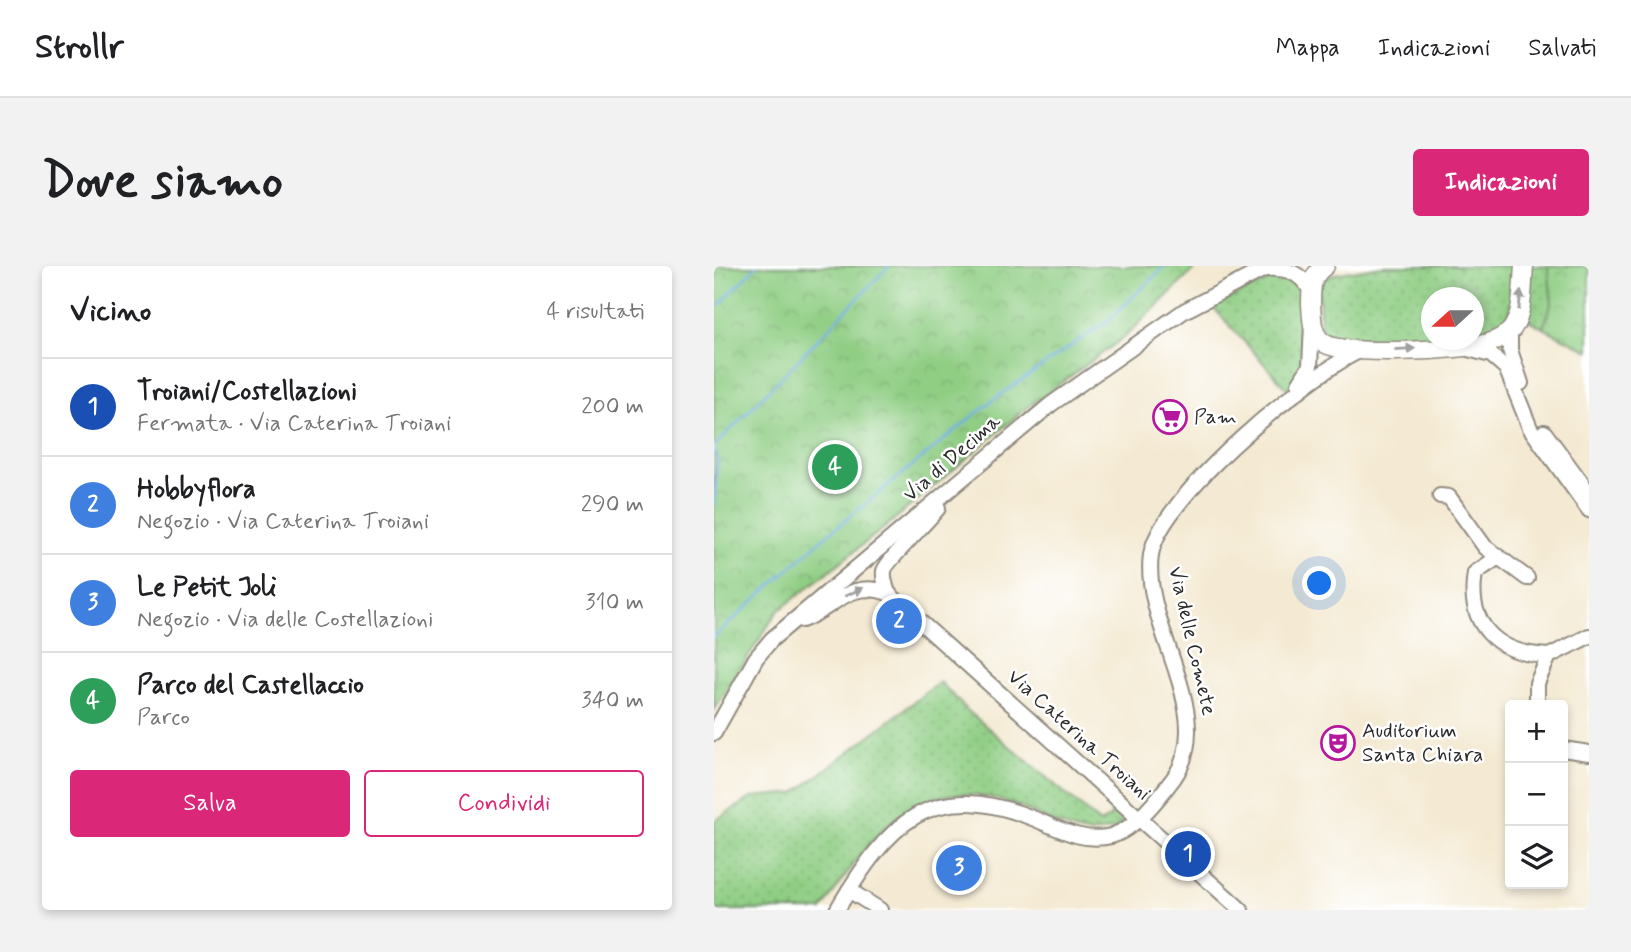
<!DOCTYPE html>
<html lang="it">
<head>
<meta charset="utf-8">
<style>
	:root { --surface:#fff; --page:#f2f2f2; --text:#202124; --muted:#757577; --line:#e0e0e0; --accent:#db2777 }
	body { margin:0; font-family:Mynerve,sans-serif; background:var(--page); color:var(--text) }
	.controls { position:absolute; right:21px; bottom:21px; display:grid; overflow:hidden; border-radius:7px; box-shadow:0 4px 10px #0003 }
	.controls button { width:63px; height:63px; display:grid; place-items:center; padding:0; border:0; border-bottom:2px solid var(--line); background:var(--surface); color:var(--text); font:35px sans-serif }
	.compass { position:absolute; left:707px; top:21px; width:63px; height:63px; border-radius:50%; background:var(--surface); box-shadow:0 4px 10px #0003; rotate:249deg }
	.you { position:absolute; left:606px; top:318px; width:24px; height:24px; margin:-18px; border:5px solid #fff; border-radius:50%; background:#1a73e8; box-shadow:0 0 0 10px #1a73e833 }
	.badge { display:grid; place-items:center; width:46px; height:46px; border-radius:50%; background:var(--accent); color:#fff; font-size:23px; font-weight:700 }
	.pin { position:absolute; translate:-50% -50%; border:4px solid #fff; box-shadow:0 2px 7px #0006 }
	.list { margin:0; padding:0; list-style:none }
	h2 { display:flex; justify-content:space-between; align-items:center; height:91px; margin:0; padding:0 28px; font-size:30px }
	h2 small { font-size:23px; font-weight:400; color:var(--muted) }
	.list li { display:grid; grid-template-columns:46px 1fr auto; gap:21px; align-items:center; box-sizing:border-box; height:98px; padding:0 28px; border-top:2px solid var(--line) }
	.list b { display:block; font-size:26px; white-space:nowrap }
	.list p { margin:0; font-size:23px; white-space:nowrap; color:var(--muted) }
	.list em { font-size:23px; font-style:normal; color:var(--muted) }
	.actions { display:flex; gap:14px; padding:21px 28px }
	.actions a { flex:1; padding:16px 0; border:2px solid var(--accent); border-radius:7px; text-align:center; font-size:24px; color:var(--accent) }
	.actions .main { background:var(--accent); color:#fff }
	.icon { flex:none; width:38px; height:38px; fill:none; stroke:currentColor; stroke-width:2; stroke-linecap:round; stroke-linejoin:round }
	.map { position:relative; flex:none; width:875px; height:644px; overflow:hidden; border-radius:7px }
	header { display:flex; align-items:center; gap:42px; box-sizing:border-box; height:98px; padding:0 35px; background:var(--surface); border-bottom:2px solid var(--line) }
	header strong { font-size:33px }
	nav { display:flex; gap:38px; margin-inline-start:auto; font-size:24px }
	.intro { display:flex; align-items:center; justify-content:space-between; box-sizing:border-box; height:168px; padding:0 42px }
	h1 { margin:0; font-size:49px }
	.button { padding:18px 32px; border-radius:7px; background:var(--accent); color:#fff; font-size:24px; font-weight:700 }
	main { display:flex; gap:42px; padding:0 42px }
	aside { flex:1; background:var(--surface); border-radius:7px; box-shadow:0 4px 10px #0003 }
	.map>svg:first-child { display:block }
	.grass { fill:url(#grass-dots); stroke:#5e7c58; stroke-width:2 }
	.park { fill:url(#park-crowns); stroke:#5e7c58; stroke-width:2 }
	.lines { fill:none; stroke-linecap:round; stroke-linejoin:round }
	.stream { stroke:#71aee3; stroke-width:2.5 }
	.minor-casing { stroke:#908a7f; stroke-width:18 }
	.major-casing { stroke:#908a7f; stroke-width:21 }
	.minor { stroke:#fff; stroke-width:14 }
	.major { stroke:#fff; stroke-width:18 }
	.oneway { fill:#a0a0a0 }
	.labels { text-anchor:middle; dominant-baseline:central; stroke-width:5; stroke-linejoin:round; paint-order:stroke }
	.poi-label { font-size:21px; fill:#2b2b2b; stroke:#fff; text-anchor:start }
	.street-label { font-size:21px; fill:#2b2b2b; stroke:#fff }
</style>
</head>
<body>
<header>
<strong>Strollr</strong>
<nav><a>Mappa</a><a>Indicazioni</a><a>Salvati</a></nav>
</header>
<div class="intro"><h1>Dove siamo</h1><a class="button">Indicazioni</a></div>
<main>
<aside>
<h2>Vicino<small>4 risultati</small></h2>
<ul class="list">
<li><span class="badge" style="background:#1a4fb4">1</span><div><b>Troiani/Costellazioni</b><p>Fermata · Via Caterina Troiani</p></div><em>200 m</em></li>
<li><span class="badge" style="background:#3f7fe0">2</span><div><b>Hobbyflora</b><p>Negozio · Via Caterina Troiani</p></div><em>290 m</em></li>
<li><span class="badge" style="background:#3f7fe0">3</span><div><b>Le Petit Joli</b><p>Negozio · Via delle Costellazioni</p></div><em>310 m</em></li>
<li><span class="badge" style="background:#2e9e5b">4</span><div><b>Parco del Castellaccio</b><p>Parco</p></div><em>340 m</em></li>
</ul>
<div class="actions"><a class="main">Salva</a><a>Condividi</a></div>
</aside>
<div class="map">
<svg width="875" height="644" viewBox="0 0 875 644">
	<defs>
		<pattern id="grass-dots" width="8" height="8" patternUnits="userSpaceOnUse" patternTransform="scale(1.75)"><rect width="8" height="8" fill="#90ce84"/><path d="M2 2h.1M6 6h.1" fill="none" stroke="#7cb172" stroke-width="1.8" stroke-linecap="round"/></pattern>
		<pattern id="park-crowns" width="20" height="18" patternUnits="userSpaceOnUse" patternTransform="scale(1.75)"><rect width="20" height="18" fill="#90ce84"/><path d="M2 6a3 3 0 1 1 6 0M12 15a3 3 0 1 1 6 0" fill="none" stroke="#7cb172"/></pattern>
	</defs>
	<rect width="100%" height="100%" fill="#fff"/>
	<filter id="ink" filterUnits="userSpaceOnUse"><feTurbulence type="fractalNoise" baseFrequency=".0143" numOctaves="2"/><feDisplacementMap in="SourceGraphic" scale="14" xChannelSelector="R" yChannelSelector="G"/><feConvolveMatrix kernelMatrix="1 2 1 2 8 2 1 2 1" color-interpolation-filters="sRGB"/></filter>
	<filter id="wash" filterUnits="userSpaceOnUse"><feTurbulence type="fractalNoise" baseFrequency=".00686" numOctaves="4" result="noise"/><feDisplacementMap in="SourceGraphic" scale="28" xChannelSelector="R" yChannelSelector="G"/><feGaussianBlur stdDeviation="1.57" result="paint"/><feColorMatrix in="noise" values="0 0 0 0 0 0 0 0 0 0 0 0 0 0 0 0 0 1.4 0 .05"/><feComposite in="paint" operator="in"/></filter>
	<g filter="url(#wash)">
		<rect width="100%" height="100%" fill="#f4ead3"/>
		<g class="grass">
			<path d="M668,0H803C801,32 800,67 760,69V32H718L717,71L630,75L611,67L606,58L605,16L620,8Z"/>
			<polygon points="816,0 834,0 838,37 829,62 812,53"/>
			<path d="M569,8L586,17C593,36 598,94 585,111C582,116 577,119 573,123L498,40Z"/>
			<path d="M226,416L254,445L386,557L397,550V534L414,548L402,563C393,564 383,567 375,567C356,566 322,548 304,540C200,500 159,568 108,644H0V555L39,531L81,527Z"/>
		</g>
		<g class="park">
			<polygon points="0,0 484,0 412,70 310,144 175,258 63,346 0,444"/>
			<polygon points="834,0 875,0 875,85 829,62 838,37"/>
		</g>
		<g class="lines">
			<g class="stream">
				<polyline points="0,44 42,0"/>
				<polyline points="0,181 175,0"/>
				<polyline points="0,183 4,194 0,239"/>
				<polyline points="0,371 106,275 280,133 395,54 451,0"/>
			</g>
		</g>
	</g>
	<g filter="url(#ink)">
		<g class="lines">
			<g class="minor-casing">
				<g id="minor">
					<path d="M552,3C573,2 586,6 597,25"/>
					<polyline points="796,65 796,84 807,117"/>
					<polyline points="754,83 777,89 792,102 816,162 875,244"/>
					<polyline points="585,118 596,100 598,58"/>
					<polyline points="830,166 875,227"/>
					<polyline points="726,230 735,231 771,281 813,312"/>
					<path d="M783,292L761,307C752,360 784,388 835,390"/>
					<path d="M174,327C172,321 169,313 170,305C171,297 215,254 224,242"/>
					<path d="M88,354C122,341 135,313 174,327L527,644"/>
					<polyline points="823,439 823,417 835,390 875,370"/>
					<polyline points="0,467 42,392 58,373 336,139 470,45 556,0"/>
					<polyline points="849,483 875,487"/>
					<polyline points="135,624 166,644"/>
					<path d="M123,644C174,558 215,510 321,553C345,563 370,577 397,570C421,563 444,533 459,513C506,450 427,360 437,289C445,232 591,112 643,86"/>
				</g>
			</g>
			<g class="major-casing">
				<path id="major" d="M611,0C597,9 597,22 597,38C598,51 597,69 610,77C630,91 749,84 775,77C783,74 792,70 798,63C810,46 808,20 810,0"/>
			</g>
			<use href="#minor" class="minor"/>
			<use href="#major" class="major"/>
		</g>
		<defs><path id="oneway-solid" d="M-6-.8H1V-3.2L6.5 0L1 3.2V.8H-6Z" transform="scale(1.75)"/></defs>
		<g class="oneway">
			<use href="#oneway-solid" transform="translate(806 34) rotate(-83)"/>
			<use href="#oneway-solid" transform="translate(691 83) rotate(-3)"/>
			<use href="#oneway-solid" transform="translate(140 326) rotate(-24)"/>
		</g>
	</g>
	<defs>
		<g id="supermarket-ring" transform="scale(1.75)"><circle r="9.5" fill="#fff" stroke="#b5179e" stroke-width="1.5"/><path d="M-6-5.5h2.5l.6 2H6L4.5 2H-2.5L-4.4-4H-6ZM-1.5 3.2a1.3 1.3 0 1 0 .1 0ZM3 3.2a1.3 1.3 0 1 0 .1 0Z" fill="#b5179e"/></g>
		<g id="theatre-ring" transform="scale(1.75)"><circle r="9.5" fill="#fff" stroke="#b5179e" stroke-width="1.5"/><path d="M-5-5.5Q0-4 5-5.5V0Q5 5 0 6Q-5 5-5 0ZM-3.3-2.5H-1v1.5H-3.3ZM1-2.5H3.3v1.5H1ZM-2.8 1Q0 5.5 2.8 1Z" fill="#b5179e"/></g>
	</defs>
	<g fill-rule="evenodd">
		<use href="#supermarket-ring" x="456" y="151"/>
		<use href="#theatre-ring" x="624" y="477"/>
	</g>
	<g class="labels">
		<g class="poi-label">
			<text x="480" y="151">Pam</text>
			<text x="648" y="465">Auditorium<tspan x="648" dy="24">Santa Chiara</tspan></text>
		</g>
		<g class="street-label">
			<text transform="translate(238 192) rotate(-41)">Via di Decima</text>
			<text transform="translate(478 375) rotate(77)">Via delle Comete</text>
			<text transform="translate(365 469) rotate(42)">Via Caterina Troiani</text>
		</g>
	</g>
</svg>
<div class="controls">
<button>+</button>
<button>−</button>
<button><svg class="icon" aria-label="layers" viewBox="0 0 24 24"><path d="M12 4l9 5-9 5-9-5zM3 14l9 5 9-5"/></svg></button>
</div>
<svg class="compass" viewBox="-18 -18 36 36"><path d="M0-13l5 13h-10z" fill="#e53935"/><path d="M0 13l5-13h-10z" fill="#757577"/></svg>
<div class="you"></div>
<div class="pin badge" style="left:474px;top:588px;background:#1a4fb4">1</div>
<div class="pin badge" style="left:185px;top:355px;background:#3f7fe0">2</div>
<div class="pin badge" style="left:245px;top:602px;background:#3f7fe0">3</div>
<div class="pin badge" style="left:121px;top:201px;background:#2e9e5b">4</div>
</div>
</main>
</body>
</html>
